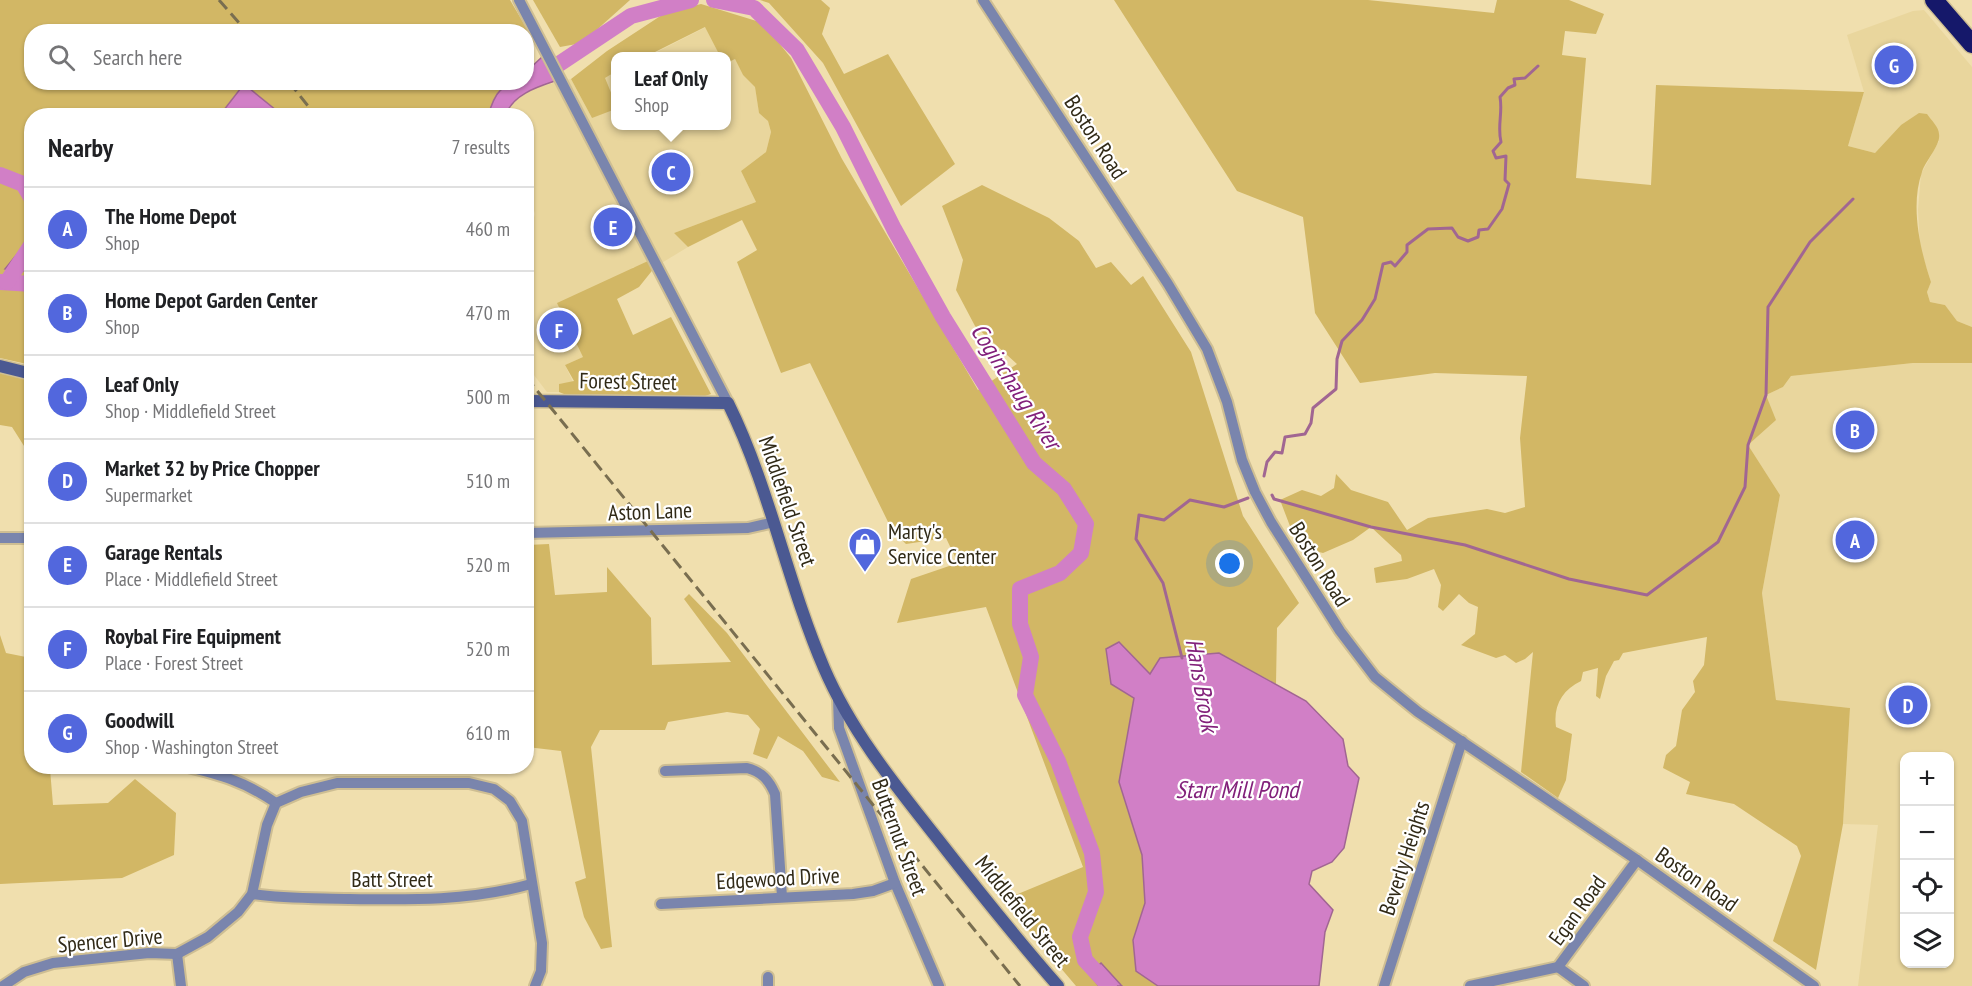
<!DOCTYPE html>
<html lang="en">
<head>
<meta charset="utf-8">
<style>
	:root { --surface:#fff; --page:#f2f2f2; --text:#202124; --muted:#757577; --line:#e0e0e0; --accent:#5267dd }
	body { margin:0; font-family:"PT Sans Narrow",sans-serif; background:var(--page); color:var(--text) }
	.controls { position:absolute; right:18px; bottom:18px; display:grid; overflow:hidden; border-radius:12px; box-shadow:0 2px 4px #0004 }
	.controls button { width:54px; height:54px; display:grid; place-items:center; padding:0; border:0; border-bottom:2px solid var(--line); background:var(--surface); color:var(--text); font:30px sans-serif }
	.you { position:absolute; left:1230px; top:564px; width:21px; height:21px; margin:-15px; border:4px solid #fff; border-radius:50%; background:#1a73e8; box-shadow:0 0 0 9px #1a73e833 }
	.badge { display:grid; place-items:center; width:39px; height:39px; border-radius:50%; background:var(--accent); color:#fff; font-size:20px; font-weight:700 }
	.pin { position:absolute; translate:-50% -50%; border:3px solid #fff; box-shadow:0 2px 6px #0006 }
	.popup { position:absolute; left:611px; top:52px; width:120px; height:78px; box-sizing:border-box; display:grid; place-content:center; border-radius:12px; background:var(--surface); filter:drop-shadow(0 2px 4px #0005); font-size:20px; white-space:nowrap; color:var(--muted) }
	.popup b { font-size:22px; color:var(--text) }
	.popup::after { content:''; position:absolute; left:50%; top:100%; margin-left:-12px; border:12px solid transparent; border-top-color:var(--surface) }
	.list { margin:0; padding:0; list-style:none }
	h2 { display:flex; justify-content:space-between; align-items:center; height:78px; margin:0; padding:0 24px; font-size:26px }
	h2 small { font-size:20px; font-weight:400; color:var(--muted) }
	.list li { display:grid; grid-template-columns:39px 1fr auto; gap:18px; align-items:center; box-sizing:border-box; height:84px; padding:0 24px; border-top:2px solid var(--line) }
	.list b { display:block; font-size:22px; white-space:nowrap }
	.list p { margin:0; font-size:20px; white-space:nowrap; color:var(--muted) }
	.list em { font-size:20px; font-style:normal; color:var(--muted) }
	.icon { flex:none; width:33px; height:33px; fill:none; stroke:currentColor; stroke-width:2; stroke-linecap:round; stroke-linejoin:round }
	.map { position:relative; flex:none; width:1972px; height:986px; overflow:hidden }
	.search { position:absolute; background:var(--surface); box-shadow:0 2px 4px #0004; left:24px; top:24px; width:510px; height:66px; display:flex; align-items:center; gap:15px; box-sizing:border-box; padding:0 21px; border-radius:24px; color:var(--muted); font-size:22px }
	.panel { position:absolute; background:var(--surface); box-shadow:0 2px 4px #0004; left:24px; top:108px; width:510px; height:666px; border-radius:24px }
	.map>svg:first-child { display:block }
	.built { fill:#e9d69d; fill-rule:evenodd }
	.green { fill:#d2b765 }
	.water { fill:#d17fc6; stroke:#a16692; stroke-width:1.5 }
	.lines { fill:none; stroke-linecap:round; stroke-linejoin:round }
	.stream { stroke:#a16692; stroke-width:3 }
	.river { stroke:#d17fc6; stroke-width:16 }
	.street-casing { stroke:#cebe93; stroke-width:14 }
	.secondary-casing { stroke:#cebe93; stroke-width:15 }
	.highway-casing { stroke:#cebe93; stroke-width:21 }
	.street { stroke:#7a85ad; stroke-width:10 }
	.secondary { stroke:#4b5992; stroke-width:12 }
	.highway { stroke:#15186a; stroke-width:18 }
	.rail { stroke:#796e50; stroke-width:3; stroke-dasharray:12 6; stroke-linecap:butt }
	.labels { text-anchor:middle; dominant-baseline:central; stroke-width:4.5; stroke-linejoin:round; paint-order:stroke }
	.street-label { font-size:22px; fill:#312a17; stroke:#fff }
	.poi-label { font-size:22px; fill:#312a17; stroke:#fff; text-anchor:start }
	.water-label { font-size:24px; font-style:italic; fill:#82207a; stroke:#fff }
</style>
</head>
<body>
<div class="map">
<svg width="1972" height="986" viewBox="0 0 1972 986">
	<rect width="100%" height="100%" fill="#f0dfae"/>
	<g class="built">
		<polygon points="1924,10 1972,67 1972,327 1957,321 1945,305 1930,302 1927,292 1931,282 1920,248 1918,210 1921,174 1939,141 1901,125 1875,153 1848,146 1864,92 1847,35 1913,11"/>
		<polygon points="706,27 720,56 647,57"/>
		<polygon points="735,59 743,75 755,87 759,112 768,121 771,132 766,152 741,171 756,202 674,233 688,247 655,267 633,267 583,357 565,365 573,382 559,384 559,392 547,392 527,366 527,242 535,214 527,187 526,116 506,116 507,111 517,100 533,88 571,79 592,118 605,78 615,72 616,126 726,126 727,63"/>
		<path d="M1913,363H1972V986H1858L1878,825L1843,824L1850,708L1776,700L1762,593L1780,495L1748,445L1775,420L1766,395L1783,387L1791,376ZM1904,756H1950V964H1904Z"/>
	</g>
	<g class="green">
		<polygon points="0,0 510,0 530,34 527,36 526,32 32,32 32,82 510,83 499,91 488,115 282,115 244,84 220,115 32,116 31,237 6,269 25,271 31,263 31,365 0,358"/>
		<polygon points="533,0 630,0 582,43 560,47"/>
		<polygon points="760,0 821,0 830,8 822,34 844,74 888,54 955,164 901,206 823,63 769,3"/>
		<path d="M1114,0H1368L1494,13L1497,0H1569L1604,14L1596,34L1565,31L1562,55L1586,58L1576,178L1651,185L1656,85L1864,92L1848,146L1875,153L1901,125L1919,113L1927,114C1931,120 1939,127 1939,134C1941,145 1926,160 1922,172C1910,206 1920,249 1931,282L1927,292L1930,302L1945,305L1957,321L1972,327V363H1913L1791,376L1783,387L1766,395L1776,420L1748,445L1780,495L1762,593L1776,700L1850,708L1843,824L1816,970L1773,941L1801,856L1797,846L1734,804L1686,794L1690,782L1663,768L1666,755L1676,746L1682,710L1695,692L1693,681L1704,665L1707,637L1623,653L1619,660L1614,661L1606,676L1600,699L1596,696L1598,668L1583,672L1581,681C1562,690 1553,706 1556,727L1572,734L1566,780L1558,798L1521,772L1533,652L1525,659L1516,663L1505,655L1496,658L1461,645L1475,634L1478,607L1469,603L1459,594L1443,611L1438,607L1441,585L1434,569L1407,579L1376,583L1374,568L1402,561L1401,555L1371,527L1353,540L1323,553L1298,547L1280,500L1302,490L1321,496L1334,488L1336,474L1351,490L1388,502L1407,530L1428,518L1487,509L1505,513L1525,507L1520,438L1527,376L1435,373L1360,383L1315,313L1303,217L1237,191Z"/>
		<polygon points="701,4 763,23 791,58 842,159 978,390 1017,364 975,326 956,290 963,260 942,206 982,185 1049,218 1079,241 1096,268 1111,262 1131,285 1143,276 1191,352 1243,516 1299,603 1277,628 1276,684 1218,653 1150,674 1119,642 1134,697 1120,782 1142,855 1145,903 1133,940 1136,971 1158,986 1122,986 1089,974 1099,986 1076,986 1003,900 1083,867 986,607 897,623 911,579 958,563 946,538 906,544 892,530 810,363 781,373 737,262 757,250 742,220 688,247 674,233 756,202 741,171 766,152 771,132 768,121 759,113 755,87 743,75 735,59 727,63 726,57 720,56 705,27 647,56 616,57 615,72 605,78 614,100 613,110 592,118 571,79 607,51 665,13"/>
		<polygon points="648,261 655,267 639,287 617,299 633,335 671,317 711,394 705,396 564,394 559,392 559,384 574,381 565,365 583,357 557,303"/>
		<polygon points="0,373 31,381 31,457 12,427 0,425"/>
		<polygon points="549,544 555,595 607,592 607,567 651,618 652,665 731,662 684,599 689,594 727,633 840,782 822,777 803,751 778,736 767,759 753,754 760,729 748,715 727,712 668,722 665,730 600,730 591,747 612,947 601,949 584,917 575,882 586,878 561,751 527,747 527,545"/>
		<polygon points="0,635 6,653 31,658 32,766 53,767 50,769 53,805 108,803 135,779 176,813 174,855 122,878 0,884"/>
	</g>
	<g class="water">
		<path d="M542,57L555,81C537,87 512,95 506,115L488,116C495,92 501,83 526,82L527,71Z"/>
		<polygon points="244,84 282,115 220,115"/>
		<path d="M527,187C531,215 538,213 527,242Z"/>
		<polygon points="31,237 31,263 25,271 5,269"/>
		<polygon points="1119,642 1150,674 1160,658 1219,653 1306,701 1343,739 1348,766 1359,778 1344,848 1332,862 1312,871 1309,884 1333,910 1325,932 1319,986 1158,986 1136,971 1133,940 1145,903 1142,855 1119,782 1134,698 1111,684 1106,649"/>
		<polygon points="1101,963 1121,985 1122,986 1099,986 1089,974"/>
	</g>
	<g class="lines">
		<g class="stream">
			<path d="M1264,476L1267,462L1275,452L1282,453L1285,437L1305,434L1311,423L1313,408L1336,389L1337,359L1342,341L1362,320L1375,299L1383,264L1391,262L1395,266L1407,252V245L1428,229L1452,228L1458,237L1468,241L1478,237L1479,230L1488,229L1502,209L1509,184L1505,180L1506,156L1496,158L1493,151L1501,142C1497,126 1503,113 1500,97L1508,88L1515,85L1514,79L1525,78L1538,66"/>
			<polyline points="1272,495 1274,499 1371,527 1465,545 1569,579 1647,595 1718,542 1745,487 1748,445 1766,395 1768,307 1810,242 1853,199"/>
			<polyline points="1182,658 1163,583 1136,539 1139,515 1164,520 1190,500 1224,507 1248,498"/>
		</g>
		<g class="river">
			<polyline points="714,0 754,8 797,50 843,127 894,229 943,317 1034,463 1064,489 1086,524 1081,553 1060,573 1020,589 1020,624 1031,657 1025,695 1058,761 1092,853 1096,892 1080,937 1085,960 1109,986"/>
			<polyline points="541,76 631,16 691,0"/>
			<polyline points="0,175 23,184 32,199"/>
			<polyline points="0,282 32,284"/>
			<polyline points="7,282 32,244"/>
		</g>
		<g class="street-casing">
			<g id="street">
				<polyline points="519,0 728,403"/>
				<polyline points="983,0 1168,284 1207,349 1227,402 1242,460 1255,492 1271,522 1340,631 1375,677 1418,712 1637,860 1814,986"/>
				<polyline points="526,533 748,528 774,522"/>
				<polyline points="0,538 32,538"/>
				<polyline points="838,698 839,728 895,883 939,986"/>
				<path d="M184,766C221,775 244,781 276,803"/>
				<path d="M665,771L747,768C762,772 769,780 775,794L782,897"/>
				<path d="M252,894C284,899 316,898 349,899C411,900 471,901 531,884"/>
				<polyline points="661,904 853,894 873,891 895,883"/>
				<polyline points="177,954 181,986"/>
				<polyline points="1558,967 1584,986"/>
				<polyline points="768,977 768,986"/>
				<polyline points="3,986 24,972 53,963 149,953 177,954 208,937 238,912 252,894 267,825 276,803 301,792 337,783 469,783 494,789 510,801 522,821 542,943 541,971 535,986"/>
				<polyline points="1384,986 1462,741"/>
				<polyline points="1470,986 1558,967 1637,860"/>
			</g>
		</g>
		<g class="secondary-casing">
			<g id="secondary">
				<polyline points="0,366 32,374"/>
				<path d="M526,401L728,403C770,488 787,582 824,668C851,731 895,785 937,838C976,888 1016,938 1058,986"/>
			</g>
		</g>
		<g class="highway-casing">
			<polyline id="highway" points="1934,0 1972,44"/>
		</g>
		<use href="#street" class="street"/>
		<use href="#secondary" class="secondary"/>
		<use href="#highway" class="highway"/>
		<g class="rail">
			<polyline points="219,0 247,32"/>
			<polyline points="289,82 316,116"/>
			<polyline points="526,377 1020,986"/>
		</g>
	</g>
	<defs>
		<g id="shop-pin" transform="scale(1.725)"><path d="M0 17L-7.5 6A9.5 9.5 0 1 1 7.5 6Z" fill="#5267dd" stroke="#fff"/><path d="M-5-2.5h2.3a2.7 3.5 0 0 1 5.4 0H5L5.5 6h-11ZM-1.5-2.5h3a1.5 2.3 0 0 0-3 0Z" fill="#fff"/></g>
	</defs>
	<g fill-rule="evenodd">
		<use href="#shop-pin" x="865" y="544"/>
	</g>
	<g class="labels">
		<g class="street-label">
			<text transform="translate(1096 137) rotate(57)">Boston Road</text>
			<text transform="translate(628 381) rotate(1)">Forest Street</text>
			<text transform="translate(788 501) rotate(71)">Middlefield Street</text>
			<text transform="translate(650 511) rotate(-2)">Aston Lane</text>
			<text transform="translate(1320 564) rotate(58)">Boston Road</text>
			<text transform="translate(900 837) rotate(70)">Butternut Street</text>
			<text transform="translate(1404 858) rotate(-72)">Beverly Heights</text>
			<text transform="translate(778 878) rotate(-3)">Edgewood Drive</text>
			<text x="392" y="879">Batt Street</text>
			<text transform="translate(1697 879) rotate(35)">Boston Road</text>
			<text transform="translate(1577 910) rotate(-54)">Egan Road</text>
			<text transform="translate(1023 911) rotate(51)">Middlefield Street</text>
			<text transform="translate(110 940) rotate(-5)">Spencer Drive</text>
		</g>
		<g class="poi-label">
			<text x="888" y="531">Marty's<tspan x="888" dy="25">Service Center</tspan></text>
		</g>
		<g class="water-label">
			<text transform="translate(1016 386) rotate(57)">Coginchaug River</text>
			<text transform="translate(1202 685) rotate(80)">Hans Brook</text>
			<text x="1237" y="789">Starr Mill Pond</text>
		</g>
	</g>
</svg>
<div class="controls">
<button>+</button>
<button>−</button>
<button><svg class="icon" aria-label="locate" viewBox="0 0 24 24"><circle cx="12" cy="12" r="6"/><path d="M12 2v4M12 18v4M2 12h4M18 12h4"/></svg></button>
<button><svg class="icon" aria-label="layers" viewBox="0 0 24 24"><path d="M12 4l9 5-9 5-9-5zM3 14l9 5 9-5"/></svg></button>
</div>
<div class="you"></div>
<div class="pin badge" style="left:1855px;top:540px">A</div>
<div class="pin badge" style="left:1855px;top:430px">B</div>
<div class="pin badge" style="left:671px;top:172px">C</div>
<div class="popup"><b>Leaf Only</b>Shop</div>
<div class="pin badge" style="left:1908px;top:705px">D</div>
<div class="pin badge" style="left:613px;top:227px">E</div>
<div class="pin badge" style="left:559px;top:330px">F</div>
<div class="pin badge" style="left:1894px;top:65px">G</div>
<div class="search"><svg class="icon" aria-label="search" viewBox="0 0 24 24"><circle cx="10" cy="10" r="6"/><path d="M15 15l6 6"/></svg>Search here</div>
<section class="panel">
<h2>Nearby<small>7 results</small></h2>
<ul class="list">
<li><span class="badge">A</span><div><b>The Home Depot</b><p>Shop</p></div><em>460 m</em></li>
<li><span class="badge">B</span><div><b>Home Depot Garden Center</b><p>Shop</p></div><em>470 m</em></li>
<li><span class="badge">C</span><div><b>Leaf Only</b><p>Shop · Middlefield Street</p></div><em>500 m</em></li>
<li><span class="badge">D</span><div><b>Market 32 by Price Chopper</b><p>Supermarket</p></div><em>510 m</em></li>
<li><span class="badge">E</span><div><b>Garage Rentals</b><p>Place · Middlefield Street</p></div><em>520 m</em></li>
<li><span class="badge">F</span><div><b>Roybal Fire Equipment</b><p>Place · Forest Street</p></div><em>520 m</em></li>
<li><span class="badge">G</span><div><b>Goodwill</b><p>Shop · Washington Street</p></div><em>610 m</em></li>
</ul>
</section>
</div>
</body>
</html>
